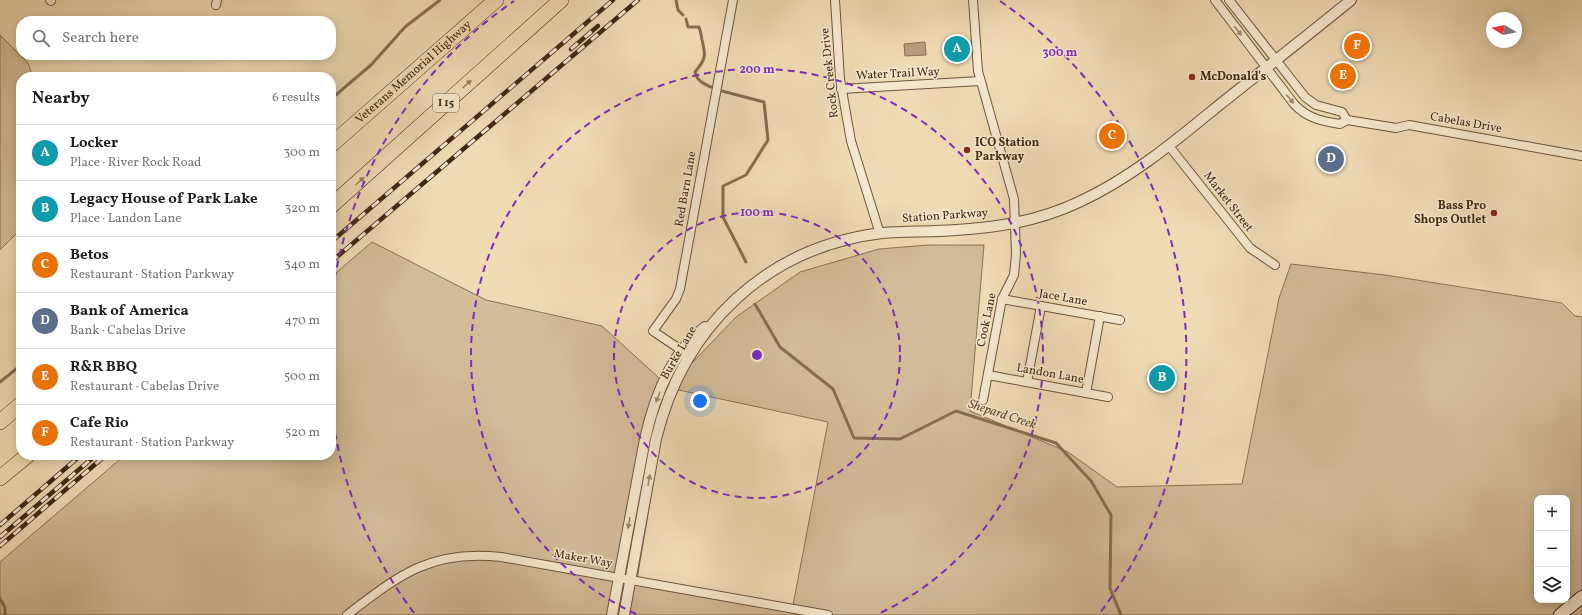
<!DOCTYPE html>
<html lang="en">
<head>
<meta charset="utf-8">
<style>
	:root { --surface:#fff; --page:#f2f2f2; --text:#202124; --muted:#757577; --line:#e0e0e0; --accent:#8f2418 }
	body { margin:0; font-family:Vollkorn,serif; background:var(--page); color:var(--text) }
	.controls { position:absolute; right:12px; bottom:12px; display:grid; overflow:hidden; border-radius:8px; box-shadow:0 2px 10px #0003 }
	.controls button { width:36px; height:36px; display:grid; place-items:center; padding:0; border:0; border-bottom:1px solid var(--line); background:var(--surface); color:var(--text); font:20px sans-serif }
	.compass { position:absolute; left:1486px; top:12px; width:36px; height:36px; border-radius:50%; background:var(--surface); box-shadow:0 2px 10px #0003; rotate:280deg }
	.you { position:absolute; left:700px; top:401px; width:14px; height:14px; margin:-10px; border:3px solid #fff; border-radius:50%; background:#1a73e8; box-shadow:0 0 0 6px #1a73e833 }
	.badge { display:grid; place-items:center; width:26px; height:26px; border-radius:50%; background:var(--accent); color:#fff; font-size:13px; font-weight:700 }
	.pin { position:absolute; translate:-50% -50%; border:2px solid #fff; box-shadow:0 1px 4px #0006 }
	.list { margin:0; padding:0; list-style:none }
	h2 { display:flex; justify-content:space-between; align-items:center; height:52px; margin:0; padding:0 16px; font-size:17px }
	h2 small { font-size:13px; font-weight:400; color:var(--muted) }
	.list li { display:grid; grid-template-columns:26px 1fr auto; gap:12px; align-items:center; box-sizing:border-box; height:56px; padding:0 16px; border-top:1px solid var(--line) }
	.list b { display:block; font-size:15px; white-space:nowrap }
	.list p { margin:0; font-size:13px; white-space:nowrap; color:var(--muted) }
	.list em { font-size:13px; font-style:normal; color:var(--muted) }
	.icon { flex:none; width:22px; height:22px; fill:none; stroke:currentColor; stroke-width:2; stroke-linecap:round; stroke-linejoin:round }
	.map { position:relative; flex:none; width:1582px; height:615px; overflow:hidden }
	.search { position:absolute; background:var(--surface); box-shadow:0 2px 10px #0003; left:16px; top:16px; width:320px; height:44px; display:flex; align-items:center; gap:10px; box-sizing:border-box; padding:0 14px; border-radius:16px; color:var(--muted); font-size:15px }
	.panel { position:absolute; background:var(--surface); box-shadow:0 2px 10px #0003; left:16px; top:72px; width:320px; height:388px; border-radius:16px }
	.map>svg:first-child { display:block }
	.green { fill:#d1bc98; stroke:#897255; fill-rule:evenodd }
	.water { fill:#b49e7c; stroke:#866e52 }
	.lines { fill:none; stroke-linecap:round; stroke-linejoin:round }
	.stream { stroke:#866e52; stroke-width:3 }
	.minor-casing { stroke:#6c543a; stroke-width:10 }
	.tertiary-casing { stroke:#6c543a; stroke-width:12 }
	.secondary-casing { stroke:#412712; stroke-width:14 }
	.motorway-casing { stroke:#412712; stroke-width:16 }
	.minor { stroke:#f5e8ce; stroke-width:8 }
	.tertiary { stroke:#f5e8ce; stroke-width:10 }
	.secondary { stroke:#f5e8ce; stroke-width:12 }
	.motorway { stroke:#efdbb3; stroke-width:15 }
	.rail-casing { stroke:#412712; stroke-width:4.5 }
	.rail { stroke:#f5e8ce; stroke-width:3; stroke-dasharray:9; stroke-linecap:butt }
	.oneway { fill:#9b8870 }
	.oneway2 { fill:#988162 }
	.ring { fill:none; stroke:#7b2cbf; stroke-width:2; stroke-dasharray:7 5 }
	.poi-dot { fill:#8f2418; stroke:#f5e8ce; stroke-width:1.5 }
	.labels { text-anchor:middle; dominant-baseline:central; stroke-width:3; stroke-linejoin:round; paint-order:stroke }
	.shield { fill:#f5e8ce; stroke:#77614a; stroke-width:1 }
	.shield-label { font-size:11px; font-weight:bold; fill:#412712 }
	.street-label { font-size:12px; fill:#412712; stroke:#f5e8ce }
	.poi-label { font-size:12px; font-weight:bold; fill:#412712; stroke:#f5e8ce; text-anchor:start }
	.water-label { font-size:13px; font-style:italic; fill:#644b32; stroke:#f5e8ce }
	.centre { fill:#7b2cbf; stroke:#f5e8ce; stroke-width:2 }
	.ring-label { font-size:12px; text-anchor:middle; font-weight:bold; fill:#7b2cbf; stroke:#f5e8ce; stroke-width:3; stroke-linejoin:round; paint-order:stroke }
</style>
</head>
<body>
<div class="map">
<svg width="1582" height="615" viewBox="0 0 1582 615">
	<rect width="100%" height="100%" fill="#efdbb3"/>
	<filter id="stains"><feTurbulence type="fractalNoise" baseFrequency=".005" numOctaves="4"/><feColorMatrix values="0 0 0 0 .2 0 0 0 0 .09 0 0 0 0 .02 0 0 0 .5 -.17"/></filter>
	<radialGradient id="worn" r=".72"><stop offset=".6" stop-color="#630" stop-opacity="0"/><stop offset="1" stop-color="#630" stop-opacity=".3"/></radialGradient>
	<g class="green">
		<polygon points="0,35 28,63 33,77 21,77 21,229 0,250"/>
		<path d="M372,242L486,300L602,326L669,387L736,317L800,272L879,249L928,245H984L970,411L1068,452L1117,487L1242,484L1279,298L1291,264L1385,275L1562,303L1575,316L1582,317V615H0V562L125,455H331V277ZM669,388L828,422L793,605L637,580ZM1537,498H1567V600H1537Z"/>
	</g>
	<polygon class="water" points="925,42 926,55 905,56 904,44"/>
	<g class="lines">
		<g class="stream">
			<polyline points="676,0 678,10 683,15"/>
			<path d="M686,19L688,27H699C701,32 701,35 702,40C706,56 706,59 695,72C697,81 704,84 711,87"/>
			<polyline points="722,91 764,102 768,140 746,175 723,186 723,217 746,262"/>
			<polyline points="331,99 371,65 405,27 440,0"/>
			<polyline points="755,304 780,347 833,389 854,438 900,439 956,411 1056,443 1091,481 1111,515 1110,588 1121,615"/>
			<polyline points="0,382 21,365"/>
			<polyline points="0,598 5,608 5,615"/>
		</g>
		<g class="minor-casing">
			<g id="minor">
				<polyline points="50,0 51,1"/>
				<polyline points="835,0 840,79 851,141 880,234"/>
				<polyline points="973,0 978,71 1014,199 1016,254 1014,275 1002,299 983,400"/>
				<path d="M1215,0L1294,104C1307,118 1321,121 1340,124L1347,120L1396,128L1409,125L1582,156"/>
				<polyline points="1229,0 1305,97 1316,105 1342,112 1347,120"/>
				<polyline points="216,5 217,0"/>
				<polyline points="841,89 980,81"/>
				<polyline points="1169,146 1250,248 1275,265"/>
				<polyline points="1002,299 1120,320"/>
				<polyline points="687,354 653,331 676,299 680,289 733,0"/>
				<polyline points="988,375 1108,397"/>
				<polyline points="1027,382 1041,306"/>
				<polyline points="1086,393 1100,316"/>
				<path d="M347,615C399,575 432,549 501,557L828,615"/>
			</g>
		</g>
		<g class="tertiary-casing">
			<g id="tertiary">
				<path d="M612,615L645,439C654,399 670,353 705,327"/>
				<path d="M624,615L656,439C683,327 766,247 882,233C907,231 931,232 956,230C997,228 1041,220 1079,202C1131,178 1174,142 1218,106C1262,71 1307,36 1351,0"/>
			</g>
		</g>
		<g class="secondary-casing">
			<polyline id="secondary" points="1560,615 1582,597"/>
		</g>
		<g class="motorway-casing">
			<g id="motorway">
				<path id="s1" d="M331,145L496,0"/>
				<polyline points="331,206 561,0"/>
				<polyline points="0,422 21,404"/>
				<polyline points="0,478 28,455"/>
			</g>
		</g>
		<use href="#minor" class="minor"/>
		<use href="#tertiary" class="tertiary"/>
		<use href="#secondary" class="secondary"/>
		<use href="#motorway" class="motorway"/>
		<g class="rail-casing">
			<g id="rail">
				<polyline points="571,49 598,26"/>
				<polyline points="331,242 613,0"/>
				<polyline points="331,262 638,0"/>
				<polyline points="0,525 81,455"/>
				<polyline points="0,537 96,455"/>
				<polyline points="0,546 106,455"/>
			</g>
		</g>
		<use href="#rail" class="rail"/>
	</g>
	<defs><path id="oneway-solid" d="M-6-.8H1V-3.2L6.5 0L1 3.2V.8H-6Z"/></defs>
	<g class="oneway">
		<use href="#oneway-solid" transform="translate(1238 31) rotate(52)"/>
		<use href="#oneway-solid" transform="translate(1290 99) rotate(50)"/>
		<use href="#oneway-solid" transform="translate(658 397) rotate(112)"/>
		<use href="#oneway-solid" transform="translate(649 480) rotate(-80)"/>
		<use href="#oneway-solid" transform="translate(629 523) rotate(100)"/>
	</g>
	<g class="oneway2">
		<use href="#oneway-solid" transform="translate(467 84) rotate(-42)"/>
		<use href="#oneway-solid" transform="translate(360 181) rotate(-42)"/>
	</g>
	<g class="ring">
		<circle cx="757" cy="355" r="143"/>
		<path d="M636 614A286 286 0 1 1 878 614"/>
		<path d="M414 613A429 429 0 0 1 331 407M331 303A429 429 0 0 1 514 1M1000 1A429 429 0 0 1 1100 613"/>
	</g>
	<g class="poi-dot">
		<circle cx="1192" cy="77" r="4"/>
		<circle cx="967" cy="150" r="4"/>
		<circle cx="1494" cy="213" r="4"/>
	</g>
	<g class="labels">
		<rect class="shield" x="433" y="94" width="26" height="18" rx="3"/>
		<g class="shield-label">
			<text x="446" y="103">I 15</text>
		</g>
		<g class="street-label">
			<text stroke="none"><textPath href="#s1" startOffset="110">Veterans Memorial Highway</textPath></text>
			<text transform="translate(830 73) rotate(-96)">Rock Creek Drive</text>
			<text transform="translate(898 74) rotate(-3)">Water Trail Way</text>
			<text transform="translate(1466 123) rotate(10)">Cabelas Drive</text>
			<text transform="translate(686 189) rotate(-80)">Red Barn Lane</text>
			<text transform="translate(1228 202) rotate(52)">Market Street</text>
			<text transform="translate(945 216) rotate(-4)">Station Parkway</text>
			<text transform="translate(1063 298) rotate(10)">Jace Lane</text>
			<text transform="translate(987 320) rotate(-78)">Cook Lane</text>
			<text transform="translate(679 353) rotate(-60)">Burke Lane</text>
			<text transform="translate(1050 374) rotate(10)">Landon Lane</text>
			<text transform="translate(583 559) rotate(10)">Maker Way</text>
		</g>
		<g class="poi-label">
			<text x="1200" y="77">McDonald's</text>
			<text x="975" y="143">ICO Station<tspan x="975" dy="14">Parkway</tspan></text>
			<text x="1486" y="206" text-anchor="end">Bass Pro<tspan x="1486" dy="14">Shops Outlet</tspan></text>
		</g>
		<g class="water-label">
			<text transform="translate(1002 415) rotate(18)">Shepard Creek</text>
		</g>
	</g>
	<circle cx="757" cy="355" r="6" class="centre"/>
	<g class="ring-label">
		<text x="1060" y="56">300 m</text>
		<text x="757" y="73">200 m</text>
		<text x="757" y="216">100 m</text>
	</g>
	<rect width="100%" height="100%" filter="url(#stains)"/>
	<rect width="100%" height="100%" fill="url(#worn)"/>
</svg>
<div class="controls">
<button>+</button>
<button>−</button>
<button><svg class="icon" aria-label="layers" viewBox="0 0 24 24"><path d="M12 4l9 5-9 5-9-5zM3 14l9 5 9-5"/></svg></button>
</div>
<svg class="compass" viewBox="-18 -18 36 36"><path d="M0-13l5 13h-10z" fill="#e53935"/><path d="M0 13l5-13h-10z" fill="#757577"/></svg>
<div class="you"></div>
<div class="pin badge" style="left:957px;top:49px;background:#0f9aa8">A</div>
<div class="pin badge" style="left:1162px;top:378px;background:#0f9aa8">B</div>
<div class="pin badge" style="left:1112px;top:136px;background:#e8710a">C</div>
<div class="pin badge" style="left:1331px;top:159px;background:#5c6f8a">D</div>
<div class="pin badge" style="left:1343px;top:76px;background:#e8710a">E</div>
<div class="pin badge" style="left:1357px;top:46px;background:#e8710a">F</div>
<div class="search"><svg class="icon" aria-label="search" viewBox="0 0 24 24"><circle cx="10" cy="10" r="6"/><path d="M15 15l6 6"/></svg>Search here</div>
<section class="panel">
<h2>Nearby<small>6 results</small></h2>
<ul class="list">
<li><span class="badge" style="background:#0f9aa8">A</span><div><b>Locker</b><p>Place · River Rock Road</p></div><em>300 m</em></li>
<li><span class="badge" style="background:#0f9aa8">B</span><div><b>Legacy House of Park Lake</b><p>Place · Landon Lane</p></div><em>320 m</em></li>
<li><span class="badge" style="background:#e8710a">C</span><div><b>Betos</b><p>Restaurant · Station Parkway</p></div><em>340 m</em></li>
<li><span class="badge" style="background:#5c6f8a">D</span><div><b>Bank of America</b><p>Bank · Cabelas Drive</p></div><em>470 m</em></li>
<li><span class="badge" style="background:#e8710a">E</span><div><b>R&amp;R BBQ</b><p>Restaurant · Cabelas Drive</p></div><em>500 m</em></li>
<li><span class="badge" style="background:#e8710a">F</span><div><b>Cafe Rio</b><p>Restaurant · Station Parkway</p></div><em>520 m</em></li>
</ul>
</section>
</div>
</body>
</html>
